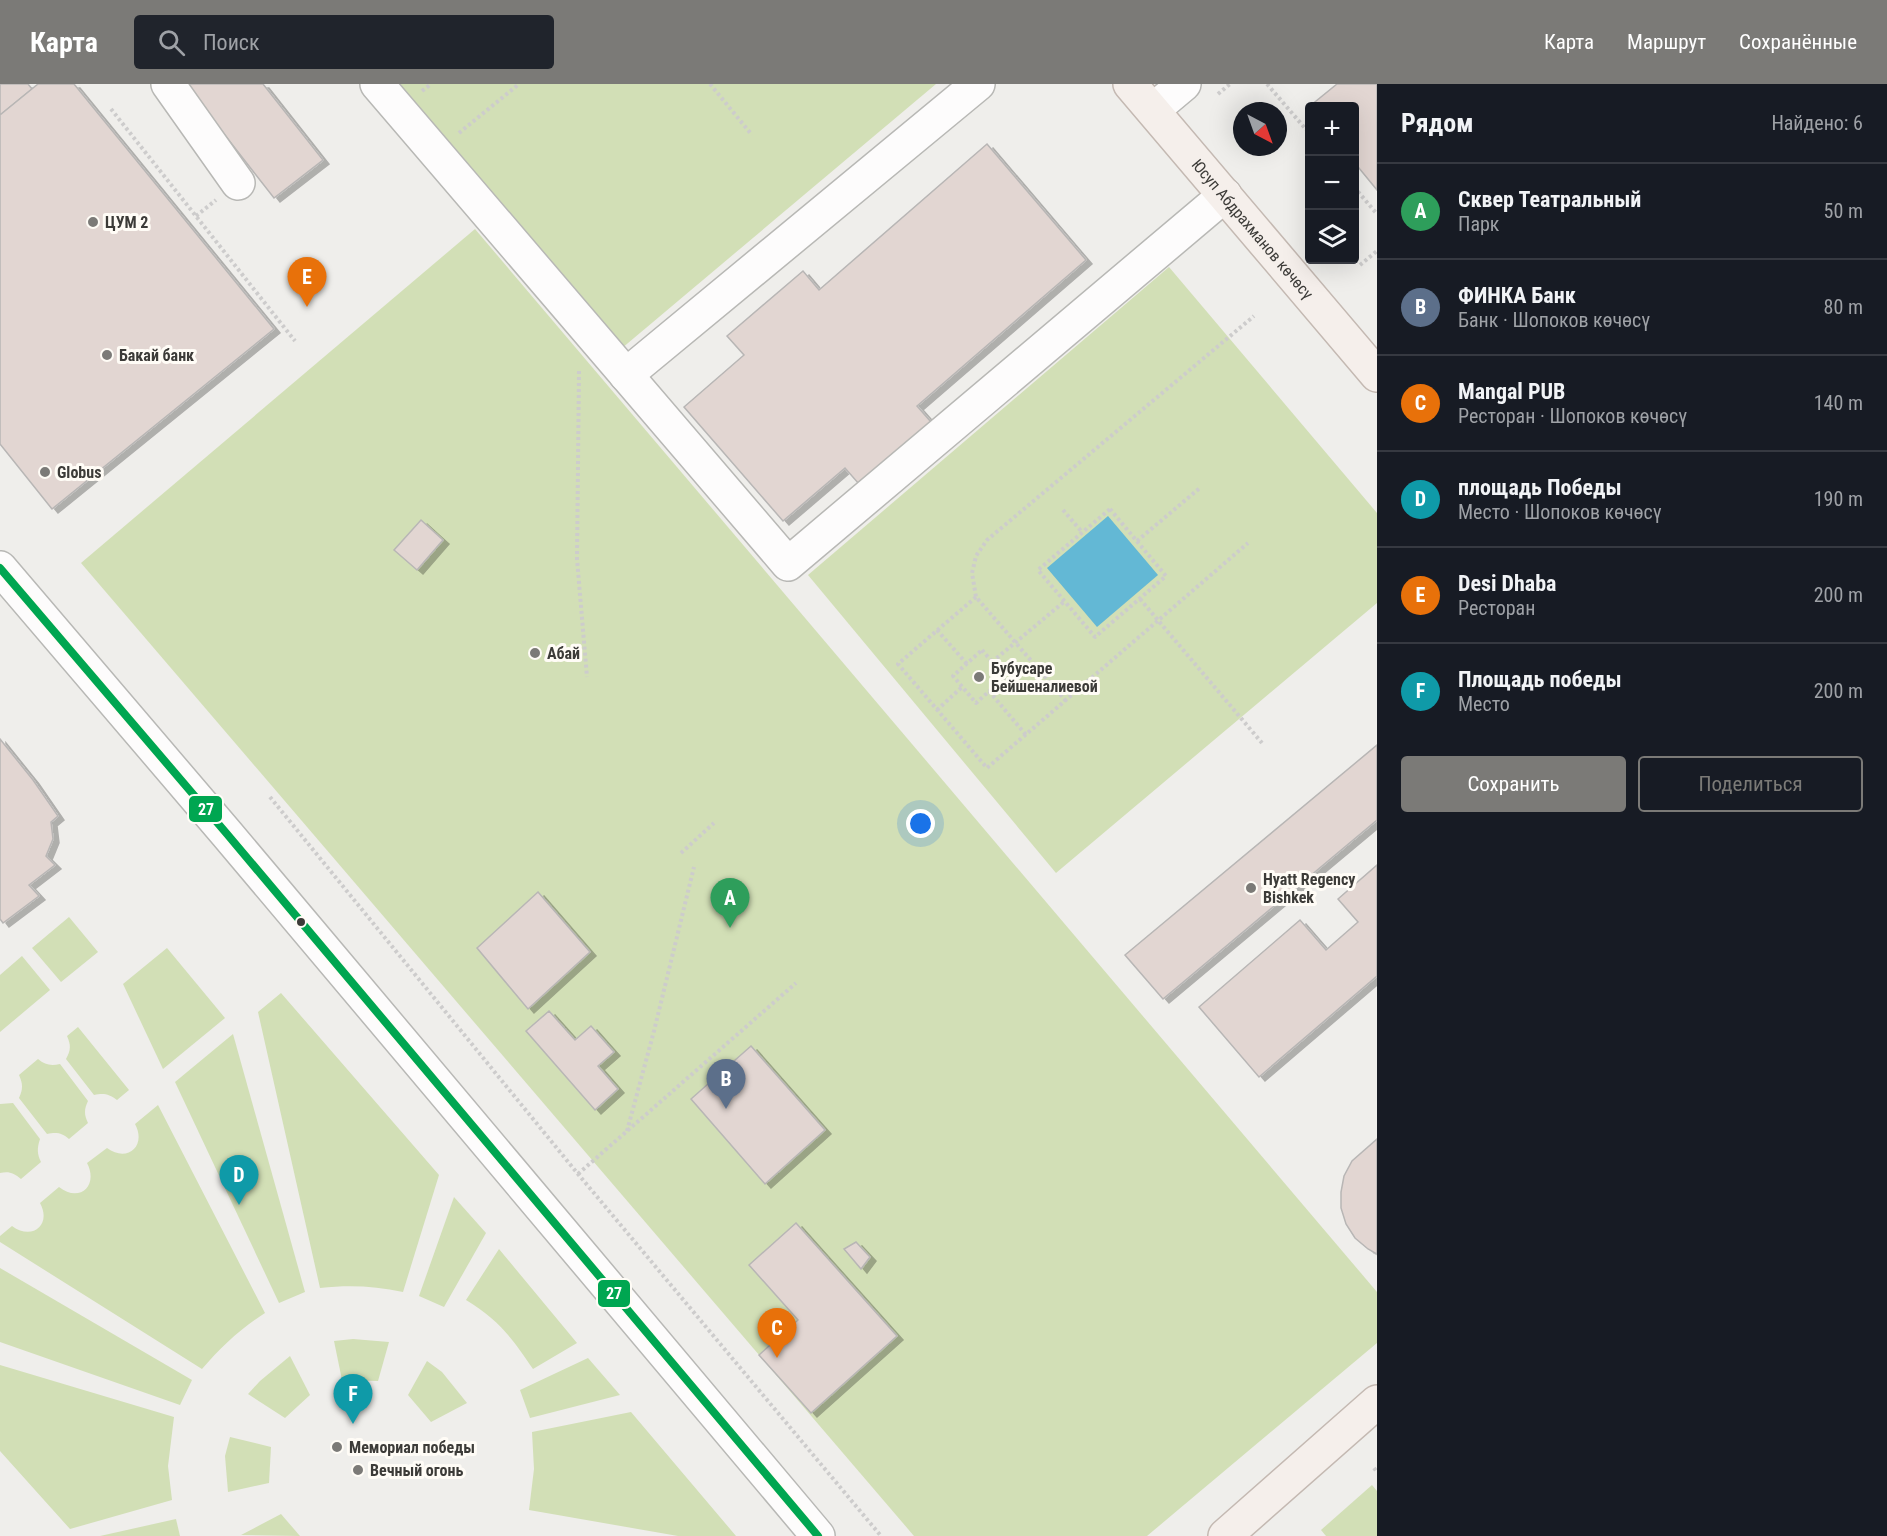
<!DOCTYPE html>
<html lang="ru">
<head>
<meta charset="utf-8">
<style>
	:root { --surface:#171b24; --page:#20242c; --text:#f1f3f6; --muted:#9ea1a6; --line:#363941; --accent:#7b7a77 }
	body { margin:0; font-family:"Roboto Condensed",sans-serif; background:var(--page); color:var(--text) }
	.controls { position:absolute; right:18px; top:18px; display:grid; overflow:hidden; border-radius:6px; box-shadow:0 6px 24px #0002 }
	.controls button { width:54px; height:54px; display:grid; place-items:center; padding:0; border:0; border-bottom:2px solid var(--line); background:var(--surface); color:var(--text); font:30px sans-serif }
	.compass { position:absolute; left:1233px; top:18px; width:54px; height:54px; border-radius:50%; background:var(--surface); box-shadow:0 6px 24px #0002; rotate:139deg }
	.you { position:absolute; left:921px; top:740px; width:21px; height:21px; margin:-15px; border:4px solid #fff; border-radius:50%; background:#1a73e8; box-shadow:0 0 0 9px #1a73e833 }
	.badge { display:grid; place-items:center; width:39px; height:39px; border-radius:50%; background:var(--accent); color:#fff; font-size:20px; font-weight:700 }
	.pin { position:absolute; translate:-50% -50px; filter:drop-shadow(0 2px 3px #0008) }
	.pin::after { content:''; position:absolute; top:32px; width:21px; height:18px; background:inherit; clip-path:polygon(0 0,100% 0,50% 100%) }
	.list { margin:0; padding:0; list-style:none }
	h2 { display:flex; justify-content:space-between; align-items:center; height:78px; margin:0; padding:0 24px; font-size:26px }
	h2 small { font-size:20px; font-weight:400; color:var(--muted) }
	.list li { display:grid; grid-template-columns:39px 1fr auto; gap:18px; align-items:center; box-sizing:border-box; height:96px; padding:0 24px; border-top:2px solid var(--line) }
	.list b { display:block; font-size:22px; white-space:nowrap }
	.list p { margin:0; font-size:20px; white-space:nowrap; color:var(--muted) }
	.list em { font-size:20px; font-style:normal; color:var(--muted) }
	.actions { display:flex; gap:12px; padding:18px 24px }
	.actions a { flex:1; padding:14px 0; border:2px solid var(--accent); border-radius:6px; text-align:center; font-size:21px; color:var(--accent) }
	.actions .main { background:var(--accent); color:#fff }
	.icon { flex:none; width:33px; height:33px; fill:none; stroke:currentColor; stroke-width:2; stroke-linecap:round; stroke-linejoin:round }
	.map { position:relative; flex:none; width:1377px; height:1452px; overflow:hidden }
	header { display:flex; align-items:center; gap:36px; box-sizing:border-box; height:84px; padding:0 30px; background:var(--accent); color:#fff }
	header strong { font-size:28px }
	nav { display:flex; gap:33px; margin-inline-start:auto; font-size:21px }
	.search { width:420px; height:54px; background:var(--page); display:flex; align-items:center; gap:15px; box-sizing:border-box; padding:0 21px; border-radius:6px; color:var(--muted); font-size:22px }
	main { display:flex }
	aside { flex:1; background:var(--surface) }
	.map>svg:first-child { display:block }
	.green { fill:#d2dfb6 }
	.water { fill:#63b8d5 }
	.building { fill:#e2d6d2; stroke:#b8b6b5; stroke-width:1.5; filter:url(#shadow) }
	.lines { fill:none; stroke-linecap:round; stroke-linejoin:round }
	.minor-casing { stroke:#b8b8b5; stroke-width:36 }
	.major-casing { stroke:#c4b9b2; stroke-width:36 }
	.path { stroke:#cdcccc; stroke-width:4; stroke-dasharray:3 3; stroke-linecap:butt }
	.minor { stroke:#fdfcfc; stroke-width:33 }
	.major { stroke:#f5efeb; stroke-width:33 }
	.bus-1-casing { stroke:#fffcf6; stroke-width:12 }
	.bus-1 { stroke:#00a651; stroke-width:8 }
	.poi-dot { fill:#7b7a77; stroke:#fffcf6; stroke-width:2 }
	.bus-dot { fill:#3c3b38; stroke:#fffcf6; stroke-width:2 }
	.labels { text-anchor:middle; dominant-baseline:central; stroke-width:6; stroke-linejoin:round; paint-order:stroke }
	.poi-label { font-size:16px; font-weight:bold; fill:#3c3b38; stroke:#fffcf6; text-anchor:start }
	.street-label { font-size:16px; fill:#3c3b38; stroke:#fffcf6 }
	.line-badge { stroke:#fffcf6; stroke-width:2 }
	.badge-label { font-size:16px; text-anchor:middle; font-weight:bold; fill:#fff }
</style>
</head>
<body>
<header>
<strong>Карта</strong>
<div class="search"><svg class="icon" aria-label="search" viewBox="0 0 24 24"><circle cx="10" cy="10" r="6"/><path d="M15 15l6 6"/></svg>Поиск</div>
<nav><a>Карта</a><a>Маршрут</a><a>Сохранённые</a></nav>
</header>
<main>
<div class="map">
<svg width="1377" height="1452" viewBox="0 0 1377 1452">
	<defs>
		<filter id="shadow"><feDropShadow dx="6" dy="4" stdDeviation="0" flood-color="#0004"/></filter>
	</defs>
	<rect width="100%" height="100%" fill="#efeeeb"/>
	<g class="green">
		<polygon points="384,0 936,0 615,270"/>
		<polygon points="475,145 1377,1208 1377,1259 1147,1452 914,1452 81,479"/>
		<polygon points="1169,183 1377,429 1377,519 1056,789 808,491"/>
		<polygon points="69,833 98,868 61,898 32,864"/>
		<polygon points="167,864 225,934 163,985 123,900"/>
		<polygon points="22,872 50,906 0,948 0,891"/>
		<path d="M281,909L439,1091L403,1208C375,1202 349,1201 320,1204L258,928Z"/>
		<path d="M78,943L129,1006L117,1016C109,1010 104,1009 94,1011L66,975C71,966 71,961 67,952Z"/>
		<polygon points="233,950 305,1208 279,1219 175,998"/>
		<path d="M38,975C45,981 51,982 60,980L88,1017C84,1025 84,1031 88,1039L69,1055C62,1049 57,1048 47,1050L19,1014C23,1005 23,1000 19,991Z"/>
		<path d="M13,1019L40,1055C37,1064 37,1070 41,1078L21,1095C14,1089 9,1087 0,1089V1020Z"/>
		<path d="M158,1021L265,1229C240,1245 221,1263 202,1285L0,1158V1152L12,1142C32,1157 52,1141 40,1119L59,1103C79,1119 99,1102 87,1079L107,1064C127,1079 147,1062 135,1040Z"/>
		<polygon points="454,1113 486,1149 444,1223 419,1212"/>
		<path d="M499,1165L577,1259L533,1285C512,1254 499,1236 466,1216Z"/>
		<polygon points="0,1184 192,1296 180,1321 0,1258"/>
		<polygon points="353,1255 389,1258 378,1297 342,1296 334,1257"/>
		<polygon points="290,1272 310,1311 285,1334 248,1310 260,1297"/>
		<polygon points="588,1274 620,1311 530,1334 520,1306"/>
		<polygon points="427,1277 442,1288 467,1319 431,1338 408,1311"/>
		<polygon points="0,1281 174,1333 168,1382 172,1416 70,1445 0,1367"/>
		<polygon points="631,1328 736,1452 678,1452 529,1426 534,1385 532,1348"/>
		<polygon points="230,1353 271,1363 269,1399 228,1408 225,1372"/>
		<polygon points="1372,1401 1377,1407 1377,1452 1326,1452 1321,1446"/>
		<polygon points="281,1430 300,1452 241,1451"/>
		<polygon points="176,1435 180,1452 100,1452"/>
	</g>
	<polygon class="water" points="1108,432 1158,491 1097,543 1047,484"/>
	<g class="building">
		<polygon points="0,0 28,0 32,5 0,31"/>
		<polygon points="38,0 74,0 274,245 52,425 0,360 0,31"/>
		<polygon points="185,0 263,0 323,76 274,114"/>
		<polygon points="1337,0 1377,0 1377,106 1354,78 1354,22 1310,22"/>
		<polygon points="987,60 1086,176 917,322 931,338 859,400 845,384 783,437 684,323 744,271 727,252 803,187 819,206"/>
		<polygon points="421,436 443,456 417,486 394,466"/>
		<polygon points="0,655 33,696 58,732 51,738 53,755 46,772 55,781 29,801 39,812 3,839 0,835"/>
		<polygon points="1377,661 1377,736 1163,915 1125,871"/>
		<polygon points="1377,781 1377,892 1259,993 1199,923 1300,836 1326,866 1358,838 1338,815"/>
		<polygon points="538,808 590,868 528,925 477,864"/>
		<polygon points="549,927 575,956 591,942 614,968 598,982 618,1005 595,1026 526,947"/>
		<polygon points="751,962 825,1046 765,1100 691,1015"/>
		<polygon points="1377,1055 1377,1170 1368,1165 1355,1154 1346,1140 1341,1124 1341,1108 1344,1092 1352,1077"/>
		<polygon points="796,1139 897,1252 811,1329 759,1271 798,1236 749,1181"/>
		<polygon points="856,1158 870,1173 861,1185 844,1165"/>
	</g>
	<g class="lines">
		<g class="minor-casing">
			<g id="minor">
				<polyline points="168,0 238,99"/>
				<polyline points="377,0 788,480 1225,111"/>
				<polyline points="1153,26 1184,0"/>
				<polyline points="626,291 978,0"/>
				<polyline points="0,484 227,750 818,1452"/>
			</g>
		</g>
		<g class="major-casing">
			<g id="major">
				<path id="s1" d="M1130,0L1377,291"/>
				<polyline points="1225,1452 1377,1318"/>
			</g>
		</g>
		<g class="path">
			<polyline points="710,0 752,51"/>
			<polyline points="1267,0 1310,50"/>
			<polyline points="422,7 431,0"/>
			<polyline points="1218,10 1230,0"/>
			<polyline points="111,25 295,257"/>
			<polyline points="459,49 519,0"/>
			<polyline points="1354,103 1377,130"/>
			<polyline points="196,132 216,116"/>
			<polyline points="1360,181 1377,167"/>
			<polyline points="579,287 577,475 587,593"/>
			<polygon points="1110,425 1166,492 1095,553 1038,486"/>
			<polyline points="1063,426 1082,448"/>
			<polyline points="1137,457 1201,403"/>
			<polyline points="976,513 898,580 987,684 1248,459"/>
			<polyline points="1140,515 1262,659"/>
			<polyline points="937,546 967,580"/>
			<polygon points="982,566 1005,593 976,619 953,592"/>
			<polyline points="992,578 1065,517"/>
			<polyline points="989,607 1026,651"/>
			<polyline points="1066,617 976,513 972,489 976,472 987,456 1254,232"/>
			<polyline points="937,626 962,603"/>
			<polyline points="270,713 578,1090 881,1452"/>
			<polyline points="681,769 714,739"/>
			<polyline points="627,1047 654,947 694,783"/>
			<polyline points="578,1090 796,899"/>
			<polyline points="1374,1384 1377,1388"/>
		</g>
		<use href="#minor" class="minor"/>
		<use href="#major" class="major"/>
		<g class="bus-1-casing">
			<polyline id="bus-1" points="0,484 227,750 818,1452"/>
		</g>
		<use href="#bus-1" class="bus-1"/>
	</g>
	<g class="poi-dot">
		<circle cx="93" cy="138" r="6"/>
		<circle cx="107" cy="271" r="6"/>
		<circle cx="45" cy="388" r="6"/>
		<circle cx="535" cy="569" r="6"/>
		<circle cx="979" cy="593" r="6"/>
		<circle cx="1251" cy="804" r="6"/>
		<circle cx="337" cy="1363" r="6"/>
		<circle cx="358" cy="1386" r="6"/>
	</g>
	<circle class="bus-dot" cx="301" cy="838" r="5"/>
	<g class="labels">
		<g class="poi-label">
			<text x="105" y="138">ЦУМ 2</text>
			<text x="119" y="271">Бакай банк</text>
			<text x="57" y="388">Globus</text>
			<text x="547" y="569">Абай</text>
			<text x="991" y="584">Бубусаре<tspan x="991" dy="18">Бейшеналиевой</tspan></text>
			<text x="1263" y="795">Hyatt Regency<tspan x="1263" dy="18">Bishkek</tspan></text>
			<text x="349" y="1363">Мемориал победы</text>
			<text x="370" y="1386">Вечный огонь</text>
		</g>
		<g class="street-label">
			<text stroke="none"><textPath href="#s1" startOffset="190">Юсуп Абдрахманов көчөсү</textPath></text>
		</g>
	</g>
	<g class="line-badge">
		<rect x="188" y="711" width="35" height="28" rx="6" fill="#00a651"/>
		<rect x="597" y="1195" width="34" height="29" rx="6" fill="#00a651"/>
	</g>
	<g class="badge-label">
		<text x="206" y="731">27</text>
		<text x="614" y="1215">27</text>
	</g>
</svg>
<div class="controls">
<button>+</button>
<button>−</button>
<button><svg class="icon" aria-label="layers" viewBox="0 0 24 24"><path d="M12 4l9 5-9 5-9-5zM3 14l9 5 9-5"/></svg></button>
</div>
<svg class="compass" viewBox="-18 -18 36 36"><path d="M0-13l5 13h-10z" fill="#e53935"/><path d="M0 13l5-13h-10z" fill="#9ea1a6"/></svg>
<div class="you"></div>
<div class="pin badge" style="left:730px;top:844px;background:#2e9e5b">A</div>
<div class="pin badge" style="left:726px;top:1025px;background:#5c6f8a">B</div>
<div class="pin badge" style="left:777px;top:1274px;background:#e8710a">C</div>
<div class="pin badge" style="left:239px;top:1121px;background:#0f9aa8">D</div>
<div class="pin badge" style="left:307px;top:223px;background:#e8710a">E</div>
<div class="pin badge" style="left:353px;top:1340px;background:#0f9aa8">F</div>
</div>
<aside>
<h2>Рядом<small>Найдено: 6</small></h2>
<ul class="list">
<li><span class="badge" style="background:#2e9e5b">A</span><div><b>Сквер Театральный</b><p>Парк</p></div><em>50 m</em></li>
<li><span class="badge" style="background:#5c6f8a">B</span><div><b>ФИНКА Банк</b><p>Банк · Шопоков көчөсү</p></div><em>80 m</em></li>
<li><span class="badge" style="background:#e8710a">C</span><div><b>Mangal PUB</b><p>Ресторан · Шопоков көчөсү</p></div><em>140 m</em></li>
<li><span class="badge" style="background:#0f9aa8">D</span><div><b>площадь Победы</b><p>Место · Шопоков көчөсү</p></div><em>190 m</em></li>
<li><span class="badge" style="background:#e8710a">E</span><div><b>Desi Dhaba</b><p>Ресторан</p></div><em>200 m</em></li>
<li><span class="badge" style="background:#0f9aa8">F</span><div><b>Площадь победы</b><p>Место</p></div><em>200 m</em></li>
</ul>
<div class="actions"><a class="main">Сохранить</a><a>Поделиться</a></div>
</aside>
</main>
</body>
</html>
